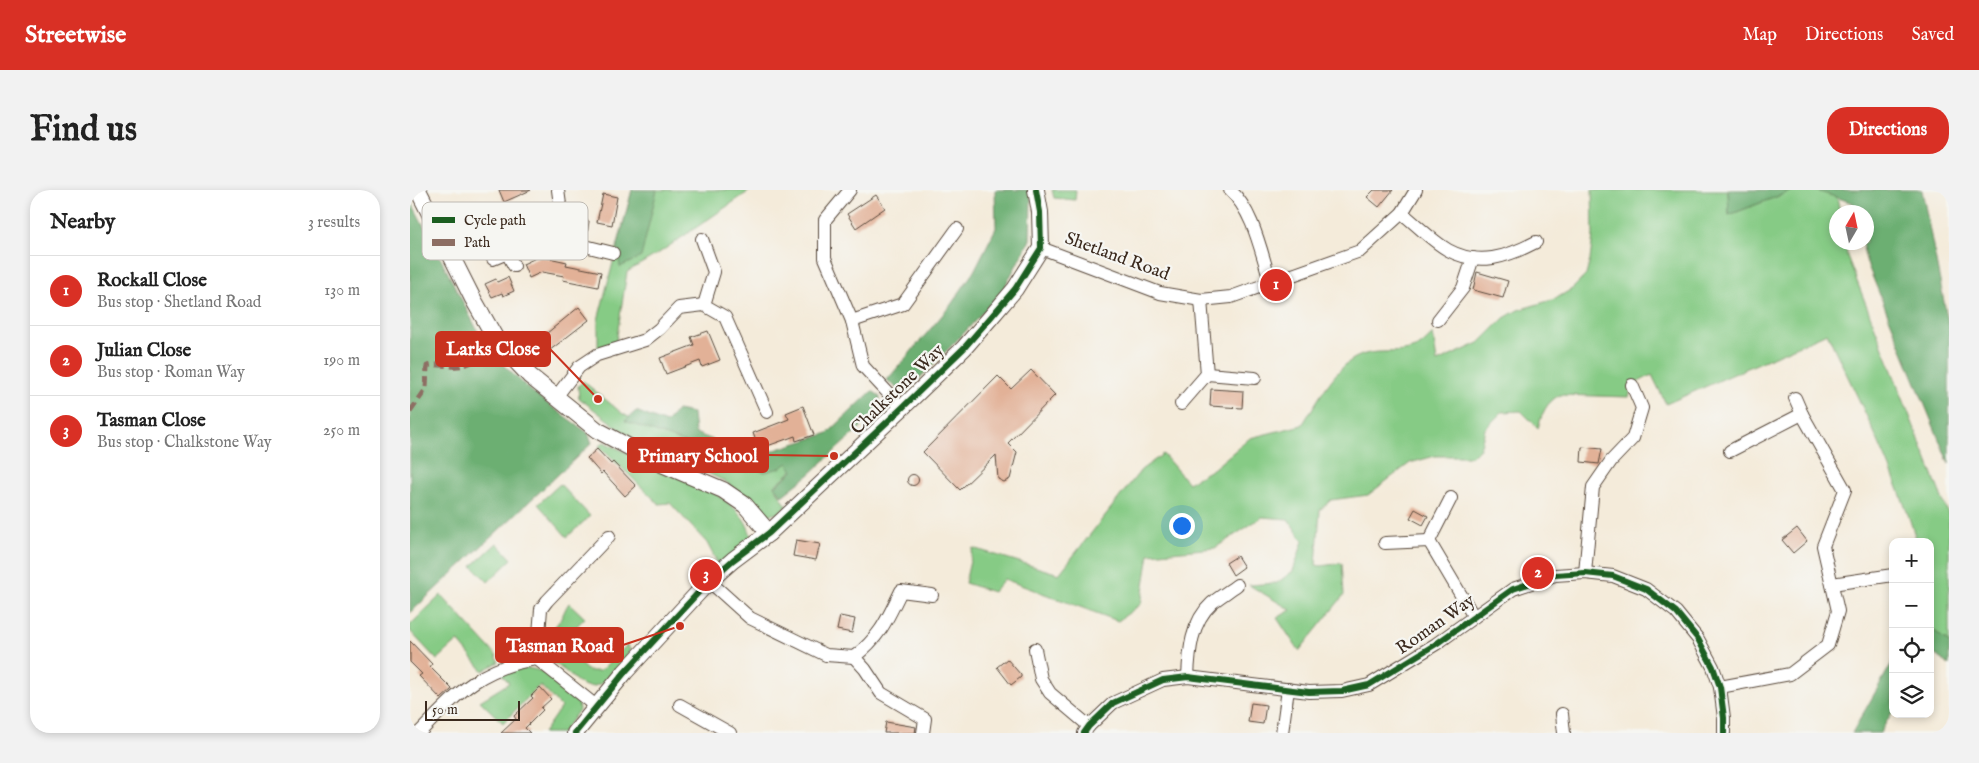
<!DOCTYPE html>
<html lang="en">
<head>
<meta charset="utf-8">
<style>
	:root { --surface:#fff; --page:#f2f2f2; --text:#222; --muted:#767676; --line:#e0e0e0; --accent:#d93025 }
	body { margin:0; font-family:"IM FELL English",serif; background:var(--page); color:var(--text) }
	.controls { position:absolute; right:15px; bottom:15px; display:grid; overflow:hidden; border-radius:10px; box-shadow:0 2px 8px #0003 }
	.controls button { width:45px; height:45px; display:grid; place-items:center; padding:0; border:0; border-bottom:1px solid var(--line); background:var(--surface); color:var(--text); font:25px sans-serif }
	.compass { position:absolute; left:1419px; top:15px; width:45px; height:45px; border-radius:50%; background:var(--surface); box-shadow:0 2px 8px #0003; rotate:9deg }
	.scale { position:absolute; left:15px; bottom:12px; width:95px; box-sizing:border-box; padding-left:5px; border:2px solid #3b2a1e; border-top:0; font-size:14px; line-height:18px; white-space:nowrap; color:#3b2a1e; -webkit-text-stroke:4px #f6f6f2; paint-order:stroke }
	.you { position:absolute; left:771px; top:335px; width:18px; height:18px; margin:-12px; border:4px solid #fff; border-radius:50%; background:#1a73e8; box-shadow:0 0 0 8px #1a73e833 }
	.badge { display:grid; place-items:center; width:32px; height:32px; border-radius:50%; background:var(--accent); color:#fff; font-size:16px; font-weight:700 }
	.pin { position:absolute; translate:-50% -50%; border:2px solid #fff; box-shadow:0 1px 5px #0006 }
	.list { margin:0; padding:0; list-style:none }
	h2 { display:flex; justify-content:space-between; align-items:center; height:65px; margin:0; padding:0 20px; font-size:21px }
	h2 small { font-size:16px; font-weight:400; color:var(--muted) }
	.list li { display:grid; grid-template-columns:32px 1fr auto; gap:15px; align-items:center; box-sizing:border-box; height:70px; padding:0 20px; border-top:1px solid var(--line) }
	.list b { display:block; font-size:19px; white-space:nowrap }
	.list p { margin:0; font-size:16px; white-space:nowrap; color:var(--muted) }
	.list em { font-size:16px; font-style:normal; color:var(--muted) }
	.icon { flex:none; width:28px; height:28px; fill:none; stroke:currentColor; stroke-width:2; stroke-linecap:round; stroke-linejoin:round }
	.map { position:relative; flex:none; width:1539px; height:543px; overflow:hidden; border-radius:20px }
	header { display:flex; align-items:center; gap:30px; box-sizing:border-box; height:70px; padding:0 25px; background:var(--accent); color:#fff }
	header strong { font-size:24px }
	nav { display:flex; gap:28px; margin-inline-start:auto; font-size:18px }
	.intro { display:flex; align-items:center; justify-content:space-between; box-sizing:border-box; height:120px; padding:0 30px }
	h1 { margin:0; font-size:35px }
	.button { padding:12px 22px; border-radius:20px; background:var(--accent); color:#fff; font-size:18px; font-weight:700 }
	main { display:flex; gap:30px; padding:0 30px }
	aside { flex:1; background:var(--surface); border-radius:20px; box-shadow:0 2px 8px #0003 }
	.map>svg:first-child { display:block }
	.green { fill:#86cb85; stroke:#607a52 }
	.forest { fill:#6caf72; stroke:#546c48 }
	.building { fill:#e2b197 }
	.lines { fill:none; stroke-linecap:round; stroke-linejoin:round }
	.minor-casing { stroke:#57473a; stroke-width:14 }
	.tertiary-casing { stroke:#57473a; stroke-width:18 }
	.minor { stroke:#fff; stroke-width:12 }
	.tertiary { stroke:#fff; stroke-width:16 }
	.quiet { stroke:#8d6e63; stroke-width:5; stroke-dasharray:10 5; stroke-linecap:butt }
	.cycleway-casing { stroke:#f6f6f2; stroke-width:9 }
	.cycleway { stroke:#1b5e20; stroke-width:6 }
	.labels { text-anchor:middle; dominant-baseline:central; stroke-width:4.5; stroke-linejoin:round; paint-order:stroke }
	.street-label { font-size:18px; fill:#3b2a1e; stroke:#f6f6f2 }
	.key { fill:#f6f6f2; stroke:#beb9b2; stroke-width:1 }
	.key-label { font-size:14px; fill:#3b2a1e }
	.leader { fill:none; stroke:#c8321e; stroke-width:2 }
	.callout-dot { fill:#c8321e; stroke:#f6f6f2; stroke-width:2 }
	.callout { fill:#c8321e; stroke:#c8321e; stroke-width:2 }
	.callout-label { font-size:19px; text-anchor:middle; font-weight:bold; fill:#fff }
</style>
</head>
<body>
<header>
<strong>Streetwise</strong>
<nav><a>Map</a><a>Directions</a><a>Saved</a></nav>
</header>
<div class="intro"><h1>Find us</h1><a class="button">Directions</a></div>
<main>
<aside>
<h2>Nearby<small>3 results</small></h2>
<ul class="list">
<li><span class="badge">1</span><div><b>Rockall Close</b><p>Bus stop · Shetland Road</p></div><em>130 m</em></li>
<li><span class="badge">2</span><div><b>Julian Close</b><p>Bus stop · Roman Way</p></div><em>190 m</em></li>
<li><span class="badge">3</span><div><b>Tasman Close</b><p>Bus stop · Chalkstone Way</p></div><em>250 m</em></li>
</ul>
</aside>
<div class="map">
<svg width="1539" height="543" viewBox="0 0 1539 543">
	<rect width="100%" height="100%" fill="#f6f6f2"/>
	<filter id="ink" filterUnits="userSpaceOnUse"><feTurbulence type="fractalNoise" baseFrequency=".02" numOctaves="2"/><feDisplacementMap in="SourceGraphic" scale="10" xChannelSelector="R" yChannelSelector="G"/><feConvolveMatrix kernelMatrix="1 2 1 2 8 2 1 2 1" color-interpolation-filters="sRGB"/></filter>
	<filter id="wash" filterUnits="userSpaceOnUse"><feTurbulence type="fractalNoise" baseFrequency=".0096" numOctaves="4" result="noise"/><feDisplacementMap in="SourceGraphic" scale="20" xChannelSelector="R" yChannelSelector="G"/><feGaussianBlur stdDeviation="1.12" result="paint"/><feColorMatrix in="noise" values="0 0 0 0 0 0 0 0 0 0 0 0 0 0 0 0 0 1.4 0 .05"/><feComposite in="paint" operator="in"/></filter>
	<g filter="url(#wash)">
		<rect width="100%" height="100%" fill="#f4ebda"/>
		<g class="green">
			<polygon points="222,0 341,0 249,63 217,82 206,152 188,158 188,130"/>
			<polygon points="642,0 666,0 665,10 644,8"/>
			<path d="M1182,0H1318L1319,25L1384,0H1404L1427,7L1430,22H1426V52L1436,53L1437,66L1539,326V453L1520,437V404L1524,397L1520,387V352H1507C1485,279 1449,211 1417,143L1256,214L1242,185L1222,195L1219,207L1150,205C1136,212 1132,224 1128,238L1111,221L1092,222L1075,239L1070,259L1061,266H1025L1000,273L958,305L921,310L910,320L906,375L911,376L932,373L934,405L889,461L867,428L881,420L839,395L867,393L883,381L893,351L878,329L852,327L805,358L739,364L731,414L708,431L594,389L583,402L555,393L563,358L649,384L731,280L753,264L778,293L803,279L840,248L892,235C906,214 923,180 945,168C964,157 986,166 1005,158C1012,156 1018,148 1023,144L1027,172L1069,153L1094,128L1108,120L1145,109L1162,99L1176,85L1180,70L1183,45Z"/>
			<polygon points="173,191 213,224 238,237 311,264 377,270 384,279 364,296 377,316 368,323 355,326 346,320 332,305 316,292 285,277 248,265 233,254 212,241 169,208 168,196"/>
			<path d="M194,252L307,305C323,316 336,326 341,346L334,355L309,376L297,353L260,313L249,314L189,256Z"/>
			<polygon points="150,294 180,326 157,347 128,314"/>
			<polygon points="87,353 102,369 78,392 62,376"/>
			<polygon points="31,405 86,465 89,472 73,481 48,451 27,470 0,441 0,435"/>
			<path d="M159,413L175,428L153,449L151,456L178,481H190L217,455L220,459C216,472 193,501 176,496C167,494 159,483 151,478C144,472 134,470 134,459C133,446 143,440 150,430C154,424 155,418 159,413Z"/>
			<path d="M108,478C135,477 147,490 167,506L169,520L152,543H133L151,517L130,495L93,533L70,511L99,493L91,483Z"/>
		</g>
		<g class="forest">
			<polygon points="222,0 247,0 231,67 210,77 208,54"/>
			<polygon points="585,0 618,0 621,8 620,50 593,100 556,141 503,195 490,201 477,190 540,116 564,81 586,38"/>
			<polygon points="1318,0 1384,0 1319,25"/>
			<polygon points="1404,0 1512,0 1539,137 1539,274 1456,71 1452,53 1456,52 1456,22 1446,22 1443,13"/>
			<polygon points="0,9 78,161 127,206 178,243 182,253 0,423"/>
			<polygon points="462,201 470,206 469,220 400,284 372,306 365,296 383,281 378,273 370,278 355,282 215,231 226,221 256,233 267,220 283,223 285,243 346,266 418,243"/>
			<polygon points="1520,437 1539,453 1539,475 1524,464 1520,465"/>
			<polygon points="1483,471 1483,521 1470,543 1442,543"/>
		</g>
		<g id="blocks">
			<g class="building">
				<polygon points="89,0 121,0 94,12"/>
				<polygon points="964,0 983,0 969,17 957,7"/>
				<polygon points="193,4 207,7 202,35 187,32"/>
				<polygon points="466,5 475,18 446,38 437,24"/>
				<polygon points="166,29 179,31 177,46 163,44"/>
				<polygon points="130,66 157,72 156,75 191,82 188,97 153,90 154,86 132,82 119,88 113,74"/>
				<polygon points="1067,82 1098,91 1093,108 1063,100"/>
				<polygon points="98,87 104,101 93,106 92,103 82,107 75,94 86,89 87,92"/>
				<polygon points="169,117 179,130 135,164 126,152"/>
				<polygon points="298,141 310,170 292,177 290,171 256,184 250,168 284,155 281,147"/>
				<polygon points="621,180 645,205 598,253 607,262 600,289 594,292 588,289 586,265 550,300 513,262 588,186 601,199"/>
				<polygon points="801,199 833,201 832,218 800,216"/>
				<polygon points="393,216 404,245 386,251 385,246 349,259 343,243 379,229 376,223"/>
				<polygon points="1172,257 1192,259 1189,274 1171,272"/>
				<polygon points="187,259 201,274 203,272 226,296 215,306 193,282 191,284 177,268"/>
				<circle cx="503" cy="290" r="5.5"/>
				<polygon points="1005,319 1018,326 1013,335 1000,328"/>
				<polygon points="1387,338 1397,351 1383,363 1372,350"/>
				<polygon points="386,350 410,354 406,370 383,366"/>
				<polygon points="827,366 834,377 823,385 816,373"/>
				<polygon points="430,426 445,429 442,443 427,440"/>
				<polygon points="0,451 22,474 20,477 42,499 31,509 9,486 12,484 0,472"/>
				<polygon points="597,469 611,485 611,487 601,495 587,477"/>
				<polygon points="130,497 141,509 131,518 133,520 115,538 120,543 91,543 106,529 104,526 123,508 121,506"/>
				<polygon points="841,513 856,515 853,534 838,532"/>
				<polygon points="476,532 506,537 505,543 474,543"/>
			</g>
		</g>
	</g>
	<g filter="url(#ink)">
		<use href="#blocks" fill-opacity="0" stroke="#57473a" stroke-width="1"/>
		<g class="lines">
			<g class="minor-casing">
				<g id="minor">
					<polyline points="440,0 415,30 415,68 442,131 453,176 492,218"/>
					<path d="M820,0C844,22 851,63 861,93"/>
					<path d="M992,23C1007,35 1022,51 1038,60C1069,77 1097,67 1126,52"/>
					<polyline points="145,41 159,52 203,63"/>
					<polyline points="292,49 304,82 294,115"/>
					<polyline points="631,58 750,103 791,110 821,107 950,61 992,23 1006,0"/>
					<polyline points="97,63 104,76"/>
					<polyline points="83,69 133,48 145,41 151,22 148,0"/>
					<polyline points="791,110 797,184"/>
					<polyline points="1028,130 1053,98 1063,68"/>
					<polyline points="442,131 493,114 547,39"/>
					<polyline points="797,184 845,188"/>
					<polyline points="146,207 169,177 187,165 235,150 249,139 269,118 294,115 315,127 357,222"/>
					<polyline points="771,214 797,184"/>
					<polyline points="1320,261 1392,224"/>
					<polyline points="1019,351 1041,308"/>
					<polyline points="975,353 1019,351 1064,427"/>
					<polyline points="1175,383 1183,297 1201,271 1223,248 1232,218 1222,195"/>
					<path d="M299,391L340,428L416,465L444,467C470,447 477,430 491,401L522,405"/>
					<polyline points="1422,394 1483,385"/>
					<polyline points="625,459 631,489 640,503 679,536"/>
					<polyline points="444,467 455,479 471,503 515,529 513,543"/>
					<path d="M778,487C779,462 781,432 802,413C809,407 819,401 827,395"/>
					<polyline points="1310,497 1380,484 1418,455 1428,421 1413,356 1435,300 1392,224 1385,208"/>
					<polyline points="270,515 320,543"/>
					<polyline points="186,516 127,469 131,419 137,411 199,346"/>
					<polyline points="1152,524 1154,543"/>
					<path d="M9,543C47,504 70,477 127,469"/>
					<polyline points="674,543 679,536 703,513 753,490 778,487 899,502 932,501 959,495 1026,454 1103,399 1145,385 1175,383 1203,386 1236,399 1266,422 1288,449 1303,477 1310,497 1314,528 1314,543"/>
					<polyline points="872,543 878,499"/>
				</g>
			</g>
			<g class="tertiary-casing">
				<g id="tertiary">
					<polyline points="8,0 62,107 87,151 120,186 187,240 247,272 313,300 335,315 359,343"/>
					<polyline points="165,543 215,482 299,391 323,370 359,343 492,218 554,158 581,127 605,99 631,58 630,22 626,0"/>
				</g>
			</g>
			<use href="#minor" class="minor"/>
			<use href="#tertiary" class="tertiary"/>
			<path class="quiet" d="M0,222L16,199L17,176C29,172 42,179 54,175C66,172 79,160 87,151"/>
			<g class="cycleway-casing">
				<g id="cycleway">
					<polyline points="165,543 215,482 299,391 323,370 359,343 492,218 554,158 581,127 605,99 631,58 630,22 626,0"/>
					<polyline points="674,543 679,536 703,513 753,490 778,487 899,502 932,501 959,495 1026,454 1103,399 1145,385 1175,383 1203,386 1236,399 1266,422 1288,449 1303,477 1310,497 1314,528 1314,543"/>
				</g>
			</g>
			<use href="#cycleway" class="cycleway"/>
		</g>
	</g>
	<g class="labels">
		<g class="street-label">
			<text transform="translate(707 67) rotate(20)">Shetland Road</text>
			<text transform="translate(488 200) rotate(-44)">Chalkstone Way</text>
			<text transform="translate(1026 435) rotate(-35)">Roman Way</text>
		</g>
	</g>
	<rect x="12" y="12" width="166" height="58" rx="8" class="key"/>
	<rect x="22" y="27" width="23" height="6" fill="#1b5e20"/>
	<rect x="22" y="49" width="23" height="7" fill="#8d6e63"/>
	<g class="key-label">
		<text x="54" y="35">Cycle path</text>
		<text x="54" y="57">Path</text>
	</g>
	<path class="leader" d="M188 209L140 159M424 266L358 265M270 436L213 455"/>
	<g class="callout-dot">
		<circle cx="188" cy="209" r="5"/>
		<circle cx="424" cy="266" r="5"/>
		<circle cx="270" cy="436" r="5"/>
	</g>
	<g class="callout">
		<rect x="26" y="142" width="114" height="34" rx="5"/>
		<rect x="218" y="248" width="140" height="34" rx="5"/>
		<rect x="86" y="438" width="127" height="34" rx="5"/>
	</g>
	<g class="callout-label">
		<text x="83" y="165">Larks Close</text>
		<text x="288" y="272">Primary School</text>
		<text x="150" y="462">Tasman Road</text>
	</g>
</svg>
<div class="controls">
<button>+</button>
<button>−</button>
<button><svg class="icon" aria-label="locate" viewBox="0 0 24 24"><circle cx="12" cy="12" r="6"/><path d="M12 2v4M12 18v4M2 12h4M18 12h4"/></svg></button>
<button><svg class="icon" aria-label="layers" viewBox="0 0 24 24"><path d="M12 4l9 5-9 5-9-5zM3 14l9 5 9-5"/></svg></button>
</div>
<svg class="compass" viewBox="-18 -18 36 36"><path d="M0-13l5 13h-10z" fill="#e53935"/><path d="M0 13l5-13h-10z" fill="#767676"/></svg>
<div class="scale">50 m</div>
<div class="you"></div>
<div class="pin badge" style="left:866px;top:95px">1</div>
<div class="pin badge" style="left:1128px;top:383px">2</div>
<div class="pin badge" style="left:296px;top:385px">3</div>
</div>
</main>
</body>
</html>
